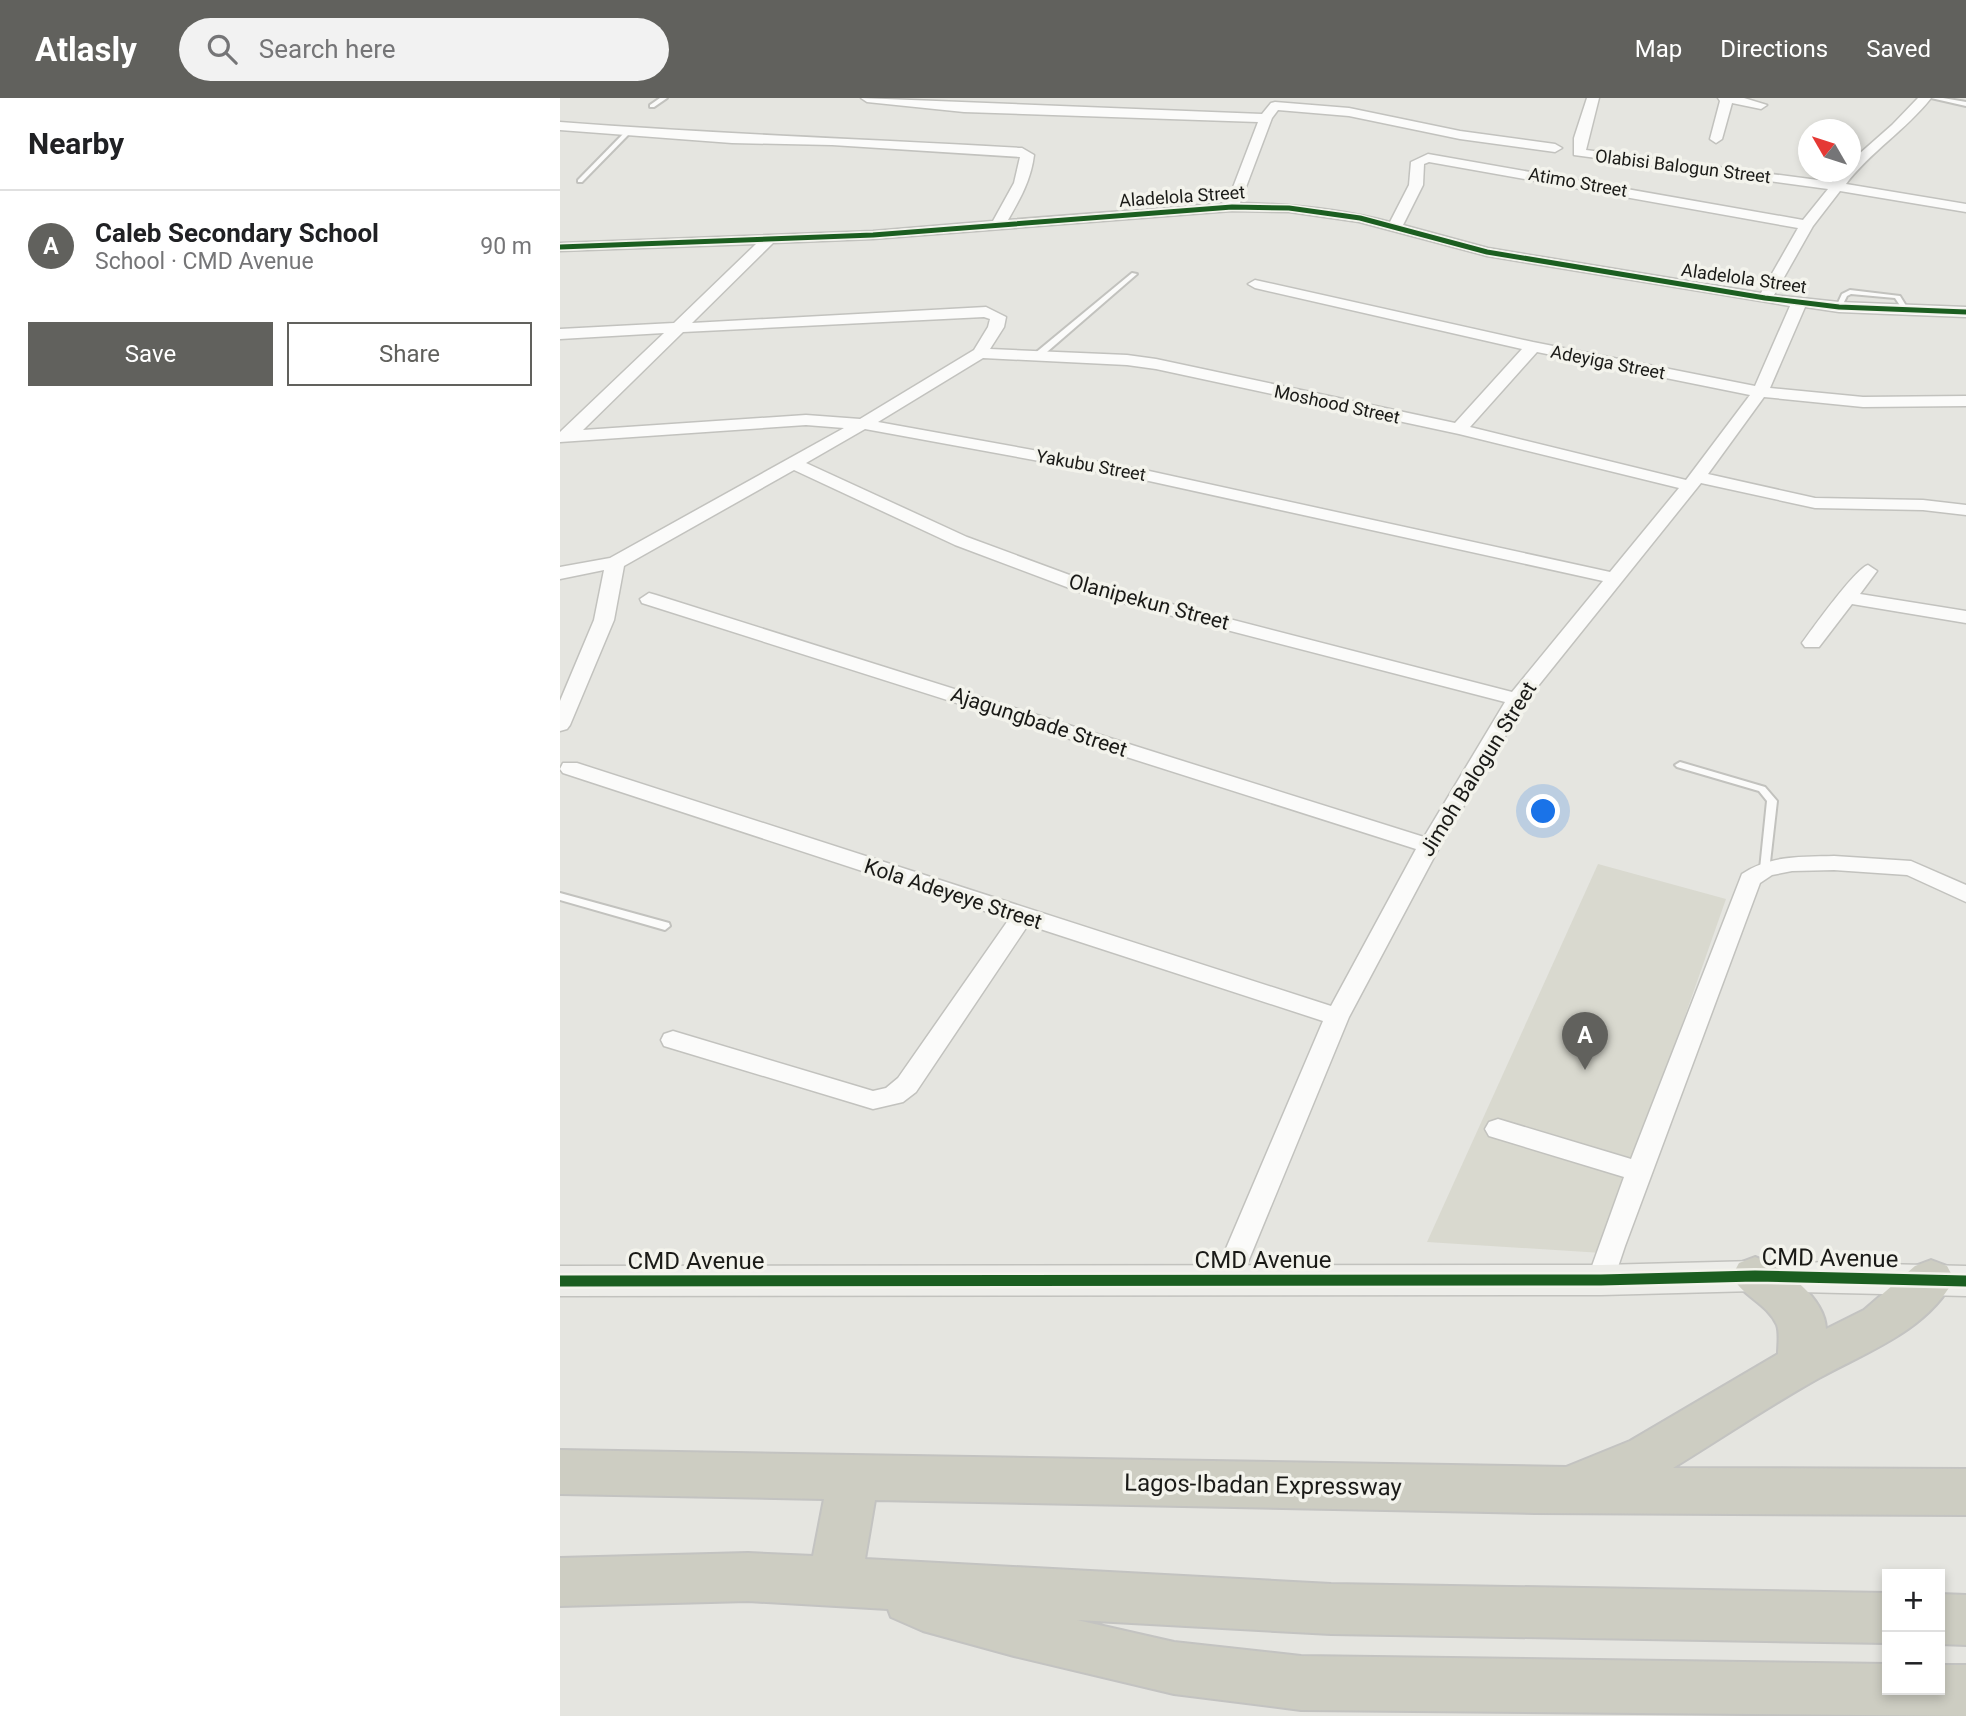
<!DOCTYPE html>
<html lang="en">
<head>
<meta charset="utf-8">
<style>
	:root { --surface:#fff; --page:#f2f2f2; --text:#202124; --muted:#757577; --line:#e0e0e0; --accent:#61615d }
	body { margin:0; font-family:Roboto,sans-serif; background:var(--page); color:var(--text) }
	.controls { position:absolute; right:21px; bottom:21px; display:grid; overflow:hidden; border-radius:0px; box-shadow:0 4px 10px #0003 }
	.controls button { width:63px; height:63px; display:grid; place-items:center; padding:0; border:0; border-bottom:2px solid var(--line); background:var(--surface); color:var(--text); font:35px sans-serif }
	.compass { position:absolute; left:1238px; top:21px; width:63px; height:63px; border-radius:50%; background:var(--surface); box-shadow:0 4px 10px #0003; rotate:309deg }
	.you { position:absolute; left:984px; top:714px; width:24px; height:24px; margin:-18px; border:5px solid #fff; border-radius:50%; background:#1a73e8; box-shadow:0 0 0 10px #1a73e833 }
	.badge { display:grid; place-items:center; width:46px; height:46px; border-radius:50%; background:var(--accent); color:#fff; font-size:23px; font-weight:700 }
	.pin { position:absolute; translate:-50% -58px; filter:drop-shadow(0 2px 4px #0008) }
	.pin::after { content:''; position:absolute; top:37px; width:24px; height:21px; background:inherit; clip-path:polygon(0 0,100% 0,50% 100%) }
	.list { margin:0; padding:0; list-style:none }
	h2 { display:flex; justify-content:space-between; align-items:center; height:91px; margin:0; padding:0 28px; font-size:30px }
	h2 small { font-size:23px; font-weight:400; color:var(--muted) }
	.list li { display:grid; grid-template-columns:46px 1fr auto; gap:21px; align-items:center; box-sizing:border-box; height:112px; padding:0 28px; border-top:2px solid var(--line) }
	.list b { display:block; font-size:26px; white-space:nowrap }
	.list p { margin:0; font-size:23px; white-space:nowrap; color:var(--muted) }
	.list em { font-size:23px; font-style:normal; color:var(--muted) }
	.actions { display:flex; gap:14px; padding:21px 28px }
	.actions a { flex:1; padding:16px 0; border:2px solid var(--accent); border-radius:0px; text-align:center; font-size:24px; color:var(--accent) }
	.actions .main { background:var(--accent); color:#fff }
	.icon { flex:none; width:38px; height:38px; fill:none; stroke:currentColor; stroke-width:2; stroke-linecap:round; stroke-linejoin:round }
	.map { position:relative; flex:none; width:1406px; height:1618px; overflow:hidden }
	header { display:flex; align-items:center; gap:42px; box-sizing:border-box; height:98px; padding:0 35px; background:var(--accent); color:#fff }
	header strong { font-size:33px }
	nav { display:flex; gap:38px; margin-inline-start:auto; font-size:24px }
	.search { width:490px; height:63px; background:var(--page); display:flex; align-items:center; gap:18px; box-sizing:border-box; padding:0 24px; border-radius:38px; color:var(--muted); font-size:26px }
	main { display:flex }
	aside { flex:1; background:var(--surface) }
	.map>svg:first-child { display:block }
	.built { fill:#d9d9cf }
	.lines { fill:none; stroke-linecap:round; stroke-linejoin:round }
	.lane-casing { stroke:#c2c2be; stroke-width:4 }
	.street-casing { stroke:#c2c2be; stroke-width:3 }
	.secondary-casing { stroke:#c2c2be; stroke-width:3 }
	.highway-casing { stroke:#c3c3c1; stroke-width:4 }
	.lane { fill:#fbfbfa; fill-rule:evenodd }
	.street { fill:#fbfbfa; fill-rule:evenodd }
	.secondary { fill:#edede9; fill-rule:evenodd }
	.highway { fill:#cdcdc2; fill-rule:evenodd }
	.cycleway-far1-casing { stroke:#f3f3ec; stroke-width:8 }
	.cycleway-casing { stroke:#f3f3ec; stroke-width:16 }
	.cycleway-far1 { stroke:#1b5e20; stroke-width:5 }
	.cycleway { stroke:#1b5e20; stroke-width:11 }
	.labels { text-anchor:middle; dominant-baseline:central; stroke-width:7; stroke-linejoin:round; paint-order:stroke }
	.far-street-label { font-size:18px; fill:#1a1a17; stroke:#f3f3ec }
	.street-label { font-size:21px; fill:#1a1a17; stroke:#f3f3ec }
	.near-street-label { font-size:24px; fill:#1a1a17; stroke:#f3f3ec }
</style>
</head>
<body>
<header>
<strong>Atlasly</strong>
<div class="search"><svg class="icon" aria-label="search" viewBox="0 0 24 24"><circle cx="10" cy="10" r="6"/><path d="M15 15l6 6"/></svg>Search here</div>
<nav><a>Map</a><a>Directions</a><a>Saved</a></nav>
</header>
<main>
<aside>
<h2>Nearby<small></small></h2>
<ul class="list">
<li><span class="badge">A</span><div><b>Caleb Secondary School</b><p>School · CMD Avenue</p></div><em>90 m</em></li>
</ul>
<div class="actions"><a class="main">Save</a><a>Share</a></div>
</aside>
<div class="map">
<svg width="1406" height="1618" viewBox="0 0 1406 1618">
	<rect width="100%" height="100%" fill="#e5e5e0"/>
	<polygon class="built" points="1038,766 1166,801 1042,1155 867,1144"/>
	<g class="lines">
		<g class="lane-casing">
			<g id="lane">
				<polygon points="100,0 107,0 94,9 90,9 90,7"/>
				<polygon points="1371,0 1383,0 1406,4 1406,8"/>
				<polygon points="65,34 70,35 22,84 18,84 18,82"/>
				<polygon points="572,175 577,176 480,260 474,260 474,256"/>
				<polygon points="1290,192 1340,198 1348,211 1343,212 1335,200 1291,196 1287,198 1281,210 1277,210 1276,209 1282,196"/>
				<polygon points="1120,664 1205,689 1217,703 1209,773 1205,774 1200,771 1207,703 1199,693 1117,669 1115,667"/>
				<polygon points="0,795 109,825 110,828 105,832 0,802"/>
			</g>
		</g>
		<g class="street-casing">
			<g id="street">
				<path d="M301,0L702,16L711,5L715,4L789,10L900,33L995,46L1002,50L995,54L900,41L789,18L718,12L712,20L680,105C731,106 781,111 830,124L849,87L851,64L868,56L1243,122L1268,91L1014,57V40L1027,0H1039L1026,52L1273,84L1281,74H1290V64L1332,27L1358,0H1371C1346,32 1310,54 1286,86L1406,106V114L1280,93L1253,128L1214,197L1279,204L1406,209V219L1279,214L1245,209L1210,290L1303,299L1406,298V308L1303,309L1204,299L1148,376L1255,400L1363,402L1406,407V417L1363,412L1255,410L1141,385L966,603L880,748L789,919L681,1181L677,1189L667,1192L657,1189L653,1181L763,923L468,827L356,994L343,1004L313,1011L104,948L101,942L104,936L113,933L313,993L326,990L338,980L449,821L3,675L0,671L3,665H17L771,908L856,751L82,505L80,501L89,495L96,497L864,739L945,604L520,494L395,447L234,372L64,468L54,522L10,627L7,631L0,633V603L34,522L44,472L0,481V469L50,460L284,330L246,327L0,344V334L104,235L0,241V231L114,225L196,146L0,153V145L313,133L433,123L454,85L460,59L272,47L172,45L0,32V24C154,36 308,41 462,50L474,57C471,82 460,101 448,122L667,105L698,24L404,14L307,4ZM869,64L1238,130L1201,195L928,150L843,127L863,87L864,66ZM672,113L729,114L799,124L927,158L1230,208L1195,288L973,244L695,182L688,186L695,190L962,251L895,325L596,261L567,257L430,251L444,229L446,219L426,209L132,225L213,145L313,141ZM424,219L430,221L428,229L414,252L300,321L246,317L23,332L123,234ZM977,254L1190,297L1126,382L910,329ZM423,260L567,267L596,271L899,336L1119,390L1050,474L589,373L318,324ZM305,331L589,383L1043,483L952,594L534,486L407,439L246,365Z"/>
				<polygon points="1158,0 1184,0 1207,7 1201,11 1172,5 1162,41 1156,45 1150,41 1160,3"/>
				<path d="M1308,467L1317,473L1300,496L1406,513V525L1292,506L1259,549H1245L1242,545C1253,530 1295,471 1308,467Z"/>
				<path d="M1274,758L1351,763L1406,787V804L1347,777L1274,772L1232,773L1212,777L1200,785L1065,1148L1051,1190L1041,1193L1031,1190L1027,1182L1064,1079L929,1038L925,1031L929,1024L938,1021L1071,1061L1182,776C1210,757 1241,759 1274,758Z"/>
			</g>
		</g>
		<g class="secondary-casing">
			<polygon id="secondary" points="1195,1163 1406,1168 1406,1198 1195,1193 1041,1197 0,1198 0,1168 1041,1167"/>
		</g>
		<g class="highway-casing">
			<g id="highway">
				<path d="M1195,1159C1222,1168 1265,1199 1266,1231L1304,1212L1355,1168L1371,1162L1387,1168L1394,1181C1368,1232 1306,1254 1259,1280C1209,1308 1162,1340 1113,1370L1406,1371V1417L975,1415L315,1402L305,1461L771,1486L1327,1495V1545L771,1536L517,1522L614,1544L741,1558L1327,1566V1592H1380V1567H1406V1618L741,1612L614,1596L454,1558L363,1533L331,1519L328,1511L188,1503L0,1508V1460L188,1455L253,1458L264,1401L0,1396V1352L1006,1369L1070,1343L1218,1256C1218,1247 1220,1235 1217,1227C1207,1205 1183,1199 1172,1178L1179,1165Z"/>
				<polygon points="1380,1496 1406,1497 1406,1547 1380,1546"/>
			</g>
		</g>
		<use href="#lane" class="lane"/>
		<use href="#street" class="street"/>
		<use href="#secondary" class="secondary"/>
		<use href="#highway" class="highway"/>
		<g class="cycleway-far1-casing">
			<polyline id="cycleway-far1" points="0,149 313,137 672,109 729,110 800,120 927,154 1205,200 1279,209 1406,214"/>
		</g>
		<g class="cycleway-casing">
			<polyline id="cycleway" points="0,1183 1041,1182 1195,1178 1406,1183"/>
		</g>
		<use href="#cycleway-far1" class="cycleway-far1"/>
		<use href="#cycleway" class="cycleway"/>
	</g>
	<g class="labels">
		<g class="far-street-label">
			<text transform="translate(1123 68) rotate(7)">Olabisi Balogun Street</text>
			<text transform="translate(1018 84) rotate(10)">Atimo Street</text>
			<text transform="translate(622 98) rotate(-4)">Aladelola Street</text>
			<text transform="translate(1184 180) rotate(8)">Aladelola Street</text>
			<text transform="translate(1048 264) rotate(11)">Adeyiga Street</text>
			<text transform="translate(777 306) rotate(12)">Moshood Street</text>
			<text transform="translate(531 367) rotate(10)">Yakubu Street</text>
		</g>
		<g class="street-label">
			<text transform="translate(589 504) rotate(15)">Olanipekun Street</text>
			<text transform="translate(479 624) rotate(18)">Ajagungbade Street</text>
			<text transform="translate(918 671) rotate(-58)">Jimoh Balogun Street</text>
			<text transform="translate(393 796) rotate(18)">Kola Adeyeye Street</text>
		</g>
		<g class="near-street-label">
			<text transform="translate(1270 1160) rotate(1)">CMD Avenue</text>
			<text x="703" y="1162">CMD Avenue</text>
			<text x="136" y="1163">CMD Avenue</text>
			<text transform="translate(703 1387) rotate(1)">Lagos-Ibadan Expressway</text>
		</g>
	</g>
</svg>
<div class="controls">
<button>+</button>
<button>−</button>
</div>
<svg class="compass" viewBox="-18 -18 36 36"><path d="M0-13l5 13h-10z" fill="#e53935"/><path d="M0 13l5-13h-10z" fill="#757577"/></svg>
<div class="you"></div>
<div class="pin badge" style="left:1025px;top:972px">A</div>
</div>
</main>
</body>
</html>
